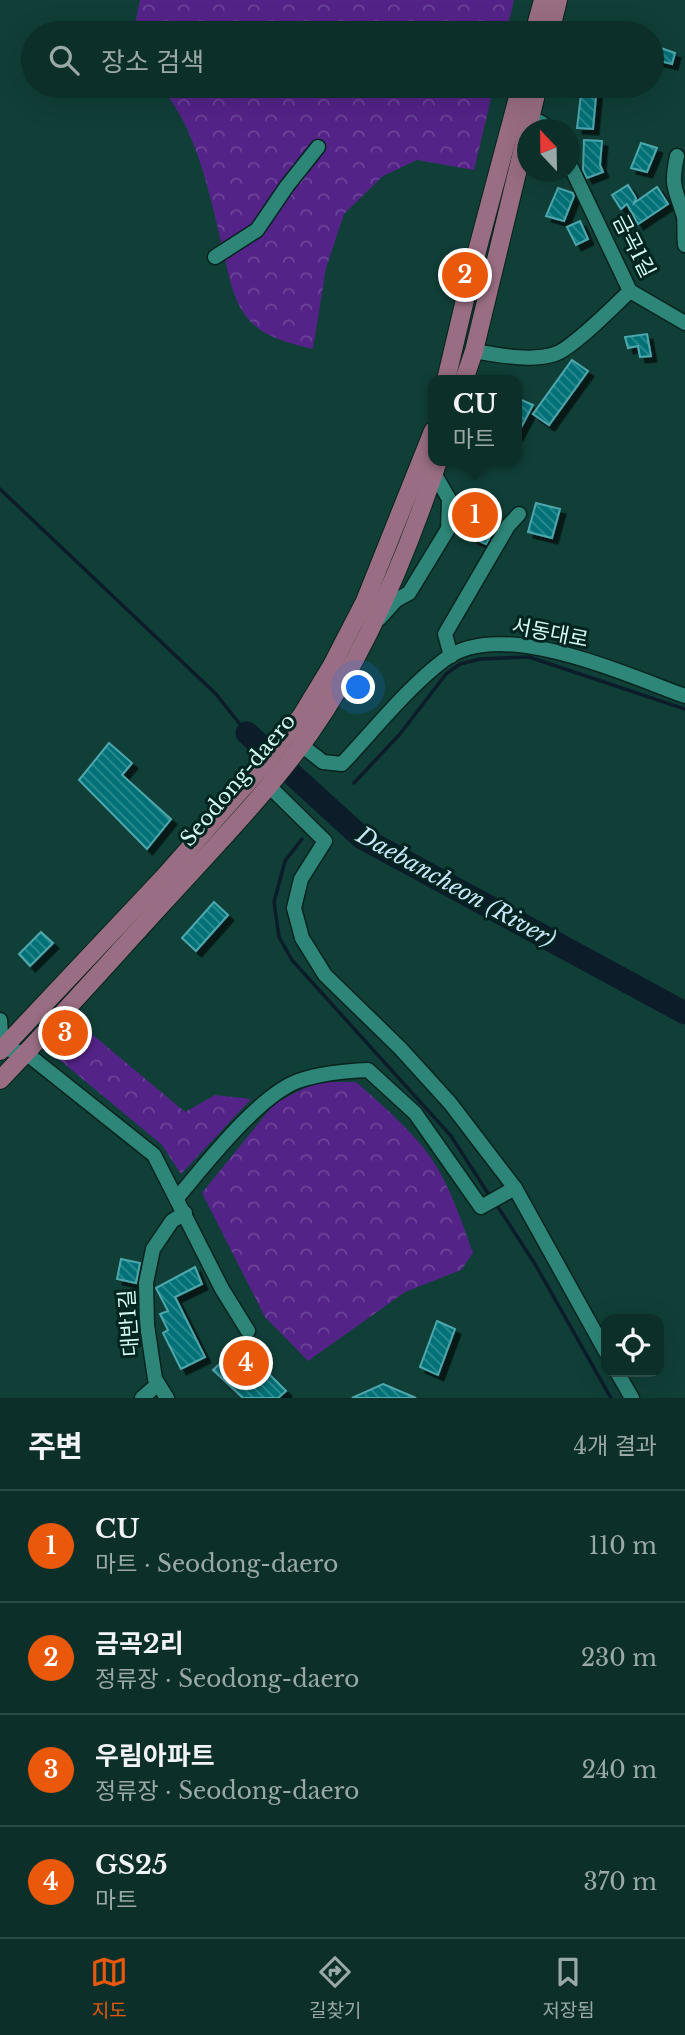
<!DOCTYPE html>
<html lang="ko">
<head>
<meta charset="utf-8">
<style>
	:root { --surface:#0c2f2a; --page:#1a3b36; --text:#f1f3f6; --muted:#9aa9a8; --line:#2c4a47; --accent:#ea580c }
	body { margin:0; font-family:"Libre Baskerville","Noto Sans KR",serif; background:var(--page); color:var(--text) }
	.controls { position:absolute; right:21px; bottom:21px; display:grid; overflow:hidden; border-radius:14px; box-shadow:0 7px 28px #0002 }
	.controls button { width:63px; height:63px; display:grid; place-items:center; padding:0; border:0; border-bottom:2px solid var(--line); background:var(--surface); color:var(--text); font:35px sans-serif }
	.compass { position:absolute; left:517px; top:119px; width:63px; height:63px; border-radius:50%; background:var(--surface); box-shadow:0 7px 28px #0002; rotate:338deg }
	.you { position:absolute; left:359px; top:688px; width:24px; height:24px; margin:-18px; border:5px solid #fff; border-radius:50%; background:#1a73e8; box-shadow:0 0 0 10px #1a73e833 }
	.badge { display:grid; place-items:center; width:46px; height:46px; border-radius:50%; background:var(--accent); color:#fff; font-size:23px; font-weight:700 }
	.pin { position:absolute; translate:-50% -50%; border:4px solid #fff; box-shadow:0 2px 7px #0006 }
	.popup { position:absolute; left:428px; top:375px; width:94px; height:91px; box-sizing:border-box; display:grid; place-content:center; border-radius:14px; background:var(--surface); filter:drop-shadow(0 2px 5px #0005); font-size:23px; white-space:nowrap; color:var(--muted) }
	.popup b { font-size:26px; color:var(--text) }
	.popup::after { content:''; position:absolute; left:50%; top:100%; margin-left:-14px; border:14px solid transparent; border-top-color:var(--surface) }
	.list { margin:0; padding:0; list-style:none }
	h2 { display:flex; justify-content:space-between; align-items:center; height:91px; margin:0; padding:0 28px; font-size:30px }
	h2 small { font-size:23px; font-weight:400; color:var(--muted) }
	.list li { display:grid; grid-template-columns:46px 1fr auto; gap:21px; align-items:center; box-sizing:border-box; height:112px; padding:0 28px; border-top:2px solid var(--line) }
	.list b { display:block; font-size:26px; white-space:nowrap }
	.list p { margin:0; font-size:23px; white-space:nowrap; color:var(--muted) }
	.list em { font-size:23px; font-style:normal; color:var(--muted) }
	.icon { flex:none; width:38px; height:38px; fill:none; stroke:currentColor; stroke-width:2; stroke-linecap:round; stroke-linejoin:round }
	.map { position:relative; flex:none; width:685px; height:1398px; overflow:hidden }
	.search { position:absolute; background:var(--surface); box-shadow:0 7px 28px #0002; left:21px; right:21px; top:21px; height:77px; display:flex; align-items:center; gap:18px; box-sizing:border-box; padding:0 24px; border-radius:38px; color:var(--muted); font-size:26px }
	.sheet { height:539px; background:var(--surface) }
	nav { display:flex; justify-content:space-around; align-items:center; box-sizing:border-box; height:98px; border-top:2px solid var(--line); background:var(--surface); font-size:19px; color:var(--muted) }
	nav a { display:grid; justify-items:center; gap:4px }
	nav .on { color:var(--accent) }
	.map>svg:first-child { display:block }
	.forest { fill:url(#forest-crowns) }
	.lines { fill:none; stroke-linecap:round; stroke-linejoin:round }
	.stream { stroke:#0c1d29; stroke-width:3.5 }
	.river { stroke:#0c1d29; stroke-width:23 }
	.building { fill:url(#building-back-hatch); stroke:#4ea7ad; stroke-width:2; filter:url(#shadow) }
	.minor-casing { stroke:#07231e; stroke-width:17 }
	.major-casing { stroke:#07231e; stroke-width:20 }
	.minor { stroke:#2e8678; stroke-width:14 }
	.major { stroke:#996d83; stroke-width:18 }
	.labels { text-anchor:middle; dominant-baseline:central; stroke-width:6; stroke-linejoin:round; paint-order:stroke }
	.street-label { font-size:21px; fill:#d3faf2; stroke:#00241f }
	.water-label { font-size:23px; font-style:italic; fill:#cae4f8; stroke:#00241f }
</style>
</head>
<body>
<div class="map">
<svg width="685" height="1398" viewBox="0 0 685 1398">
	<defs>
		<pattern id="forest-crowns" width="20" height="18" patternUnits="userSpaceOnUse" patternTransform="scale(1.75)"><rect width="20" height="18" fill="#542388"/><path d="M2 6a3 3 0 1 1 6 0M12 15a3 3 0 1 1 6 0" fill="none" stroke="#6c4499"/></pattern>
		<pattern id="building-back-hatch" width="6" height="6" patternUnits="userSpaceOnUse" patternTransform="scale(1.75)"><rect width="6" height="6" fill="#007177"/><path d="M-1 5l2 2M0 0l6 6M5-1l2 2" fill="none" stroke="#308d91"/></pattern>
		<filter id="shadow"><feDropShadow dx="5.5" dy="5.5" stdDeviation="0" flood-color="#0009"/></filter>
	</defs>
	<rect width="100%" height="100%" fill="#103f38"/>
	<g class="forest">
		<polygon points="140,0 514,0 506,33 133,33"/>
		<path d="M159,86H494L474,170L417,160L383,176L344,214L326,268L313,349C293,344 269,339 253,324C233,305 229,276 223,250C211,199 196,124 159,86Z"/>
		<polygon points="81,1025 185,1112 215,1095 251,1099 181,1174 162,1145 55,1056"/>
		<path d="M316,1082H356C379,1102 402,1122 422,1146C447,1176 460,1217 473,1253L461,1270L405,1292L308,1361L265,1317L202,1193L274,1104Z"/>
	</g>
	<g class="lines">
		<g class="stream">
			<polyline points="0,489 216,694 247,733"/>
			<polyline points="354,783 400,734 446,674 460,664 480,659 529,657 685,709"/>
			<polyline points="302,839 285,861 274,902 279,937 292,960 451,1136 491,1198"/>
			<polyline points="496,1204 535,1264 611,1398"/>
		</g>
		<polyline class="river" points="247,733 362,838 685,1013"/>
	</g>
	<g class="building">
		<polygon points="652,45 675,53 672,64 652,59"/>
		<polygon points="582,86 597,86 593,129 577,128"/>
		<polygon points="584,140 602,141 600,165 603,172 587,178 583,170"/>
		<polygon points="641,143 657,148 647,172 631,168"/>
		<polygon points="628,185 636,198 634,203 657,187 668,204 638,224 627,204 621,209 612,195"/>
		<polygon points="558,188 573,193 574,196 564,221 546,216"/>
		<polygon points="580,221 588,239 576,245 567,227"/>
		<polygon points="647,334 651,356 640,357 638,346 628,348 625,337"/>
		<polygon points="572,360 588,371 549,425 533,414"/>
		<polygon points="517,398 533,405 517,435"/>
		<polygon points="536,503 560,509 552,538 528,532"/>
		<polygon points="469,504 500,518 486,544 472,538 477,528 462,519"/>
		<polygon points="109,743 132,763 122,775 171,819 147,849 79,780"/>
		<polygon points="214,902 228,915 196,951 182,938"/>
		<polygon points="41,932 53,943 30,966 19,954"/>
		<polygon points="121,1259 140,1263 136,1283 117,1279"/>
		<polygon points="195,1267 202,1284 175,1297 205,1357 181,1369 163,1333 168,1330 160,1314 168,1311 156,1288"/>
		<polygon points="437,1321 455,1329 438,1375 420,1367"/>
		<polygon points="240,1345 286,1391 278,1398 243,1398 213,1370"/>
		<polygon points="383,1384 416,1398 352,1398"/>
	</g>
	<g class="lines">
		<g class="minor-casing">
			<g id="minor">
				<polyline points="521,119 540,122 552,130"/>
				<path d="M677,156C670,189 676,188 684,217C685,226 684,236 685,245"/>
				<polyline points="570,165 630,291 685,323"/>
				<polyline points="215,257 257,230 287,186 318,147"/>
				<path d="M474,351C498,355 531,362 555,354C573,348 614,306 630,291"/>
				<polyline points="380,618 396,600 409,593 448,529 449,499 434,473"/>
				<polyline points="451,656 445,634 508,526 519,514"/>
				<path d="M300,744L323,762L342,764C374,730 407,688 444,660C500,616 626,675 685,696"/>
				<polyline points="269,786 325,841 301,879 294,908 302,938 325,975 400,1048 450,1103 515,1188 606,1352"/>
				<polyline points="0,1020 2,1048"/>
				<polyline points="0,1048 26,1053 154,1155 222,1289 248,1331"/>
				<path d="M177,1198C205,1165 258,1096 298,1081C321,1073 344,1071 368,1070L415,1113L481,1207L515,1188"/>
				<polyline points="617,1372 632,1398"/>
				<polyline points="142,1398 158,1384"/>
				<polyline points="167,1398 155,1379 147,1325 146,1283 153,1249 172,1221 185,1213"/>
			</g>
		</g>
		<g class="major-casing">
			<g id="major">
				<polyline points="534,33 543,0"/>
				<polyline points="550,33 558,0"/>
				<polyline points="446,380 472,270 521,86"/>
				<polyline points="464,380 474,351 538,86"/>
				<polyline points="0,1051 163,878 265,763 302,715 331,667 365,601 433,431"/>
				<path d="M0,1080C56,1022 110,961 165,901C214,847 267,793 310,733C367,652 407,554 438,461"/>
			</g>
		</g>
		<use href="#minor" class="minor"/>
		<use href="#major" class="major"/>
	</g>
	<g class="labels">
		<g class="street-label">
			<text transform="translate(634 246) rotate(63)">금곡1길</text>
			<text transform="translate(550 633) rotate(11)">서동대로</text>
			<text transform="translate(238 780) rotate(-50)">Seodong-daero</text>
			<text transform="translate(129 1323) rotate(-94)">대반1길</text>
		</g>
		<g class="water-label">
			<text transform="translate(456 887) rotate(29)">Daebancheon (River)</text>
		</g>
	</g>
</svg>
<div class="controls">
<button><svg class="icon" aria-label="locate" viewBox="0 0 24 24"><circle cx="12" cy="12" r="6"/><path d="M12 2v4M12 18v4M2 12h4M18 12h4"/></svg></button>
</div>
<svg class="compass" viewBox="-18 -18 36 36"><path d="M0-13l5 13h-10z" fill="#e53935"/><path d="M0 13l5-13h-10z" fill="#9aa9a8"/></svg>
<div class="you"></div>
<div class="pin badge" style="left:475px;top:515px">1</div>
<div class="popup"><b>CU</b>마트</div>
<div class="pin badge" style="left:465px;top:275px">2</div>
<div class="pin badge" style="left:65px;top:1033px">3</div>
<div class="pin badge" style="left:246px;top:1363px">4</div>
<div class="search"><svg class="icon" aria-label="search" viewBox="0 0 24 24"><circle cx="10" cy="10" r="6"/><path d="M15 15l6 6"/></svg>장소 검색</div>
</div>
<section class="sheet">
<h2>주변<small>4개 결과</small></h2>
<ul class="list">
<li><span class="badge">1</span><div><b>CU</b><p>마트 · Seodong-daero</p></div><em>110 m</em></li>
<li><span class="badge">2</span><div><b>금곡2리</b><p>정류장 · Seodong-daero</p></div><em>230 m</em></li>
<li><span class="badge">3</span><div><b>우림아파트</b><p>정류장 · Seodong-daero</p></div><em>240 m</em></li>
<li><span class="badge">4</span><div><b>GS25</b><p>마트</p></div><em>370 m</em></li>
</ul>
</section>
<nav>
<a class="on"><svg class="icon" aria-label="map" viewBox="0 0 24 24"><path d="M3 6l6-2 6 2 6-2v14l-6 2-6-2-6 2zM9 4v14M15 6v14"/></svg>지도</a>
<a><svg class="icon" aria-label="directions" viewBox="0 0 24 24"><path d="M12 3l9 9-9 9-9-9zM9 14v-3h6M13 9l2 2-2 2"/></svg>길찾기</a>
<a><svg class="icon" aria-label="saved" viewBox="0 0 24 24"><path d="M7 4h10v16l-5-4-5 4z"/></svg>저장됨</a>
</nav>
</body>
</html>
